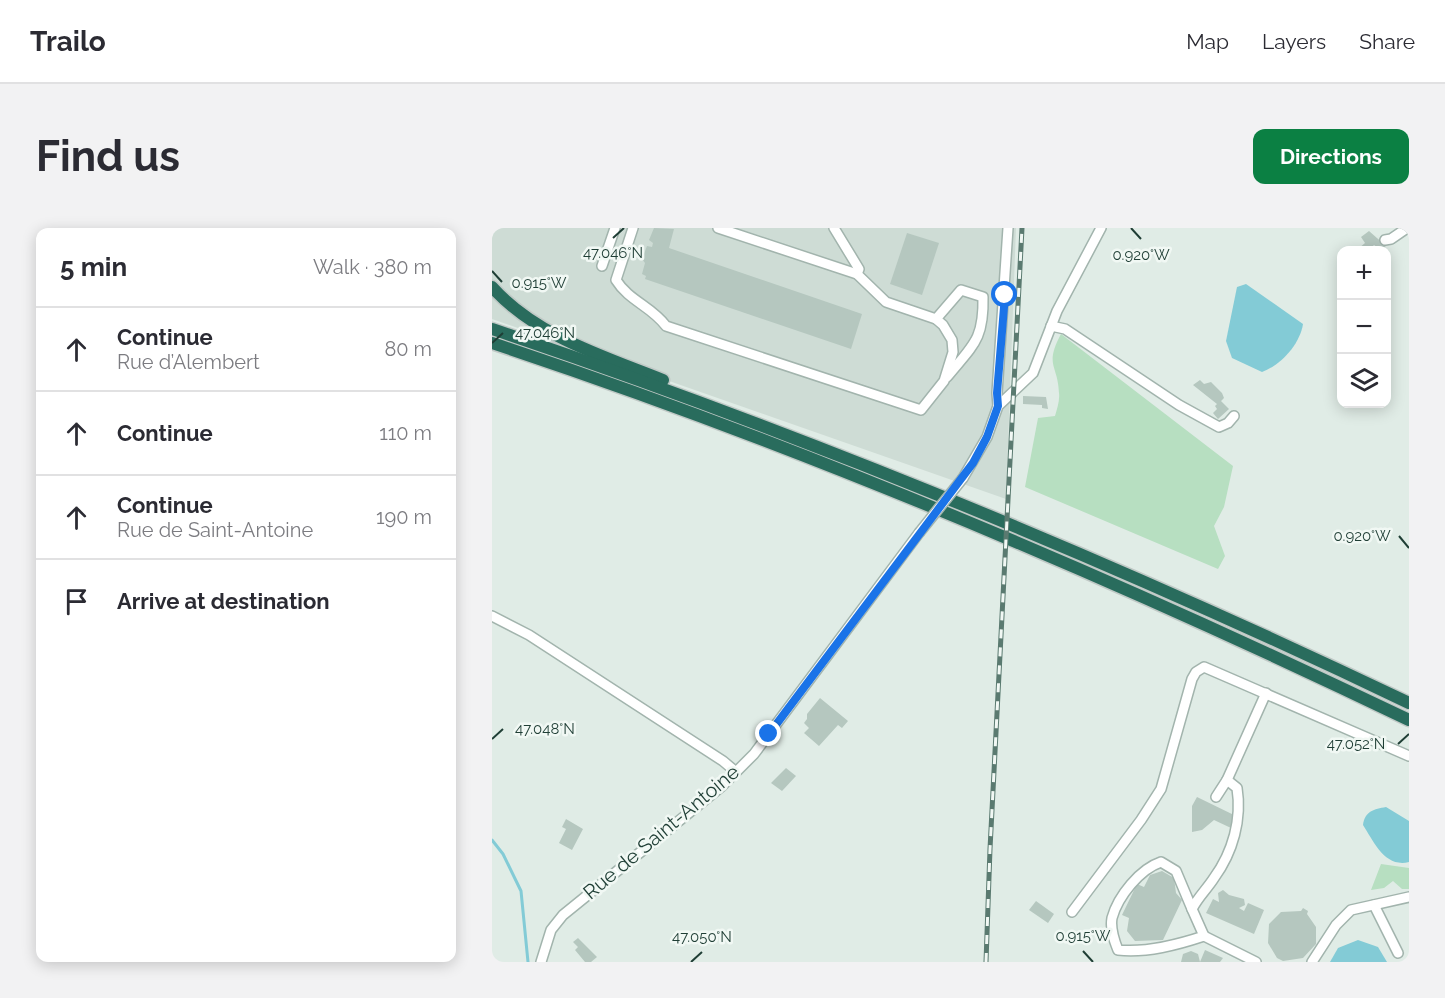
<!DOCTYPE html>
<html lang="en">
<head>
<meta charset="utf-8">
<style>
	:root { --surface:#fff; --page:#f2f2f3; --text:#2b2b33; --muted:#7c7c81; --line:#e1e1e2; --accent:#0b8043 }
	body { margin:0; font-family:Raleway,sans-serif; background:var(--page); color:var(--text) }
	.controls { position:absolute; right:18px; top:18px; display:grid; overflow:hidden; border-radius:12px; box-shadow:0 3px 15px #0003 }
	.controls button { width:54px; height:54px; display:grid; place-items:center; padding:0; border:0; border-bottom:2px solid var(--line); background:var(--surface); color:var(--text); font:30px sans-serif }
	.stop { position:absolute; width:18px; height:18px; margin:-14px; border:4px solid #1a73e8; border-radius:50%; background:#fff }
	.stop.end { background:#1a73e8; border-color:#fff; box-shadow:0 2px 6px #0008 }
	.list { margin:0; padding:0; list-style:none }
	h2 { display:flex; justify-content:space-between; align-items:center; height:78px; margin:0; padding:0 24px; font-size:26px }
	h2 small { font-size:20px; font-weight:400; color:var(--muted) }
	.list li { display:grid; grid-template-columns:39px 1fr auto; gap:18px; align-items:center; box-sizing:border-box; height:84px; padding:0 24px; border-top:2px solid var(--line) }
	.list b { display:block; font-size:22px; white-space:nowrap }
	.list p { margin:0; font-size:20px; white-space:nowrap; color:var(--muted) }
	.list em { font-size:20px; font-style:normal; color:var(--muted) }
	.icon { flex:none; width:33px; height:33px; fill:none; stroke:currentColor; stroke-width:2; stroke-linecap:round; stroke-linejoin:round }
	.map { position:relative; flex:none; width:917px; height:734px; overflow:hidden; border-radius:12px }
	header { display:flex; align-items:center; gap:36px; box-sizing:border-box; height:84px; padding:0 30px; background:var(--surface); border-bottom:2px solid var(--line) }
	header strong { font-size:28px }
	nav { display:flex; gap:33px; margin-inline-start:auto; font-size:21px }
	.intro { display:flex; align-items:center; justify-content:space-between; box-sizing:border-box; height:144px; padding:0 36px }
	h1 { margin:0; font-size:42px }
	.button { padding:15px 27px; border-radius:12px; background:var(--accent); color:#fff; font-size:21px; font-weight:700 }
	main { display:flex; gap:36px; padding:0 36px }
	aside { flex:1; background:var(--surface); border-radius:12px; box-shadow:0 3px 15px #0003 }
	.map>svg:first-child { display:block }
	.built { fill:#cedcd5 }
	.green { fill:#b7dfc1 }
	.water { fill:#83cbd6 }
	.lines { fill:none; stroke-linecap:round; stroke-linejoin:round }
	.stream { stroke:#83cbd6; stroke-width:3 }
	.building { fill:#b5c7bf }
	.minor-casing { stroke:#a2b4ad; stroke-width:12 }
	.highway-casing { stroke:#c0c9c6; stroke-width:15 }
	.minor { stroke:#fff; stroke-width:9 }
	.highway { stroke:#296c5d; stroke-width:12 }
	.rail-casing { stroke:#5a7a70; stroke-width:5 }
	.rail { stroke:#f1f8f4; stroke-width:3; stroke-dasharray:9; stroke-linecap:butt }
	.minor-bridge-casing { stroke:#a2b4ad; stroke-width:12; stroke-linecap:butt }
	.minor-bridge { stroke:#fff; stroke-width:9 }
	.route { stroke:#1a73e8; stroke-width:8 }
	.ticks { fill:none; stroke:#1f3e35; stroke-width:2 }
	.labels { text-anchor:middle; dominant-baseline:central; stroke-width:5; stroke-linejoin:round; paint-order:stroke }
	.street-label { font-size:20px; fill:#1f3e35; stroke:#f1f8f4 }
	.ticks-label { font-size:15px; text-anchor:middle; fill:#1f3e35; stroke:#f1f8f4; stroke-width:5; stroke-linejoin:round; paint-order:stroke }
</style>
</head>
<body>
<header>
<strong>Trailo</strong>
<nav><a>Map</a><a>Layers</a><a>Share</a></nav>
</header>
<div class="intro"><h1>Find us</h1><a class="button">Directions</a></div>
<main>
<aside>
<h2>5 min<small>Walk · 380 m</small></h2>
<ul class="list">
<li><svg class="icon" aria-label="ahead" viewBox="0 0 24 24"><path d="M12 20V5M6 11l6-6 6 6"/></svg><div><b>Continue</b><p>Rue d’Alembert</p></div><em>80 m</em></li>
<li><svg class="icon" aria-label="ahead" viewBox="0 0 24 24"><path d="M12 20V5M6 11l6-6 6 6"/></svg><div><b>Continue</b></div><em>110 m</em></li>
<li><svg class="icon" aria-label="ahead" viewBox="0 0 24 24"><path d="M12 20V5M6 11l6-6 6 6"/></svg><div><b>Continue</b><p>Rue de Saint-Antoine</p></div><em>190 m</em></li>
<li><svg class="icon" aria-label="arrive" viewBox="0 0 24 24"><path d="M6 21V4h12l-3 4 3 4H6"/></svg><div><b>Arrive at destination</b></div></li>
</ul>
</aside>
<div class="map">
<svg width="917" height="734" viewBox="0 0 917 734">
	<rect width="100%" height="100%" fill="#e0ece6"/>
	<polygon class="built" points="0,0 524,0 514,271 0,91"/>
	<g class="green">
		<path d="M569,106L741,238L732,279L722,298L733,328L726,341L533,259L546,190L563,188C565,181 568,172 567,165C566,136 552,138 569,106Z"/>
		<polygon points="889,636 917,640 917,661 910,661 901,653 892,660 879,662"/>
	</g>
	<g class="water">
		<path d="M754,56L811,96C808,116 789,137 770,144L740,130L734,113L745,59Z"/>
		<path d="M894,579L917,593V634C893,640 882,614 871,597C873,583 882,581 894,579Z"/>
		<polygon points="866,712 886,719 895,734 838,734 846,720"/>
	</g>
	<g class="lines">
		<polyline class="stream" points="0,612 11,626 29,663 36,734"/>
	</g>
	<g class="building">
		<polygon points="162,0 182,1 177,20 370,86 359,121 153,51 154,48 150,46 153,35 150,31 155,18 160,19 161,15 157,12"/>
		<polygon points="877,3 894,18 889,22 882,17 879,20 881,22 866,21 873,15 869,9"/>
		<polygon points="415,5 447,15 430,67 398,56"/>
		<polygon points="708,152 712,156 719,154 730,165 732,170 729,173 737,181 726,191 721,185 725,181 723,178 725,176 701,157"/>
		<polygon points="531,168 554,169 556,181 550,180 550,177 531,176"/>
		<polygon points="328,470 356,493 350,500 346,497 327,518 312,505 317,500 312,495 315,491 315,486"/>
		<polygon points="294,540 304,548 290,563 279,555"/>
		<polygon points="705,569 744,588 739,600 722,592 710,602 700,604 700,578"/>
		<polygon points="74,591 91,601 80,622 67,615 74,601 70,599"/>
		<polygon points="670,643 682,650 684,665 690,672 671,712 643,713 635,703 637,690 630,687 645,656 652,659 658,647"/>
		<polygon points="731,662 737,667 752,671 753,677 747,680 752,683 756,675 772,682 762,706 714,685 721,671 727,674 726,665"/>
		<polygon points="544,673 562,686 556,695 537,682"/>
		<polygon points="811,680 816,683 815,686 824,699 824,716 811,730 791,733 785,730 776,715 777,696 789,684 809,683"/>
		<polygon points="86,710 105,729 99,734 93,734 83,722 86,719 81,714"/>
		<polygon points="713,722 731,730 728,734 689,734 691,726 699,723 706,726 708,734"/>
	</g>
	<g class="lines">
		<g class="minor-casing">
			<g id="minor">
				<path d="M141,0L124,52C137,73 159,78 174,98L429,182L452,153L461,124L460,112L451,97L444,91L394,74L365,46L226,0"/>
				<polyline points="342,0 367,41 365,46"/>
				<polyline points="893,12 899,11 915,0"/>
				<polyline points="110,38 123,0"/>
				<path d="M444,91L469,62L491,69C492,112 481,117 455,149"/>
				<polyline points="559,98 573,101 687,177 727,199 736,195 742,188"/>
				<polyline points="506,178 505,165 516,0"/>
				<polyline points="471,250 495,209 506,178 541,145 565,83 609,0"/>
				<polyline points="0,388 37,407 231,533 244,544"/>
				<polyline points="735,552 774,465"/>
				<polyline points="882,677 906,725"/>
				<path d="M700,681L684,643L669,634C648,641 626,668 620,690C618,701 622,712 626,722C655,725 685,717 712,708L764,734"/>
				<polyline points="580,684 649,592 669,561 700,451 704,444 712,439 917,528"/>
				<path d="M712,708L700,681C706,669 715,661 722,650C741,624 750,591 745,560L735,552L724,569"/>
				<polyline points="49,734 59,702 71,687 230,558 262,526 427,305"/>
				<polyline points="820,734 844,697 859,682 917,669"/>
			</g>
		</g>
		<g class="highway-casing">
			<g id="highway">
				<path d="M0,59C44,108 111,128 171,152"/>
				<path d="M0,101C314,207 618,332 917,475"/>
				<path d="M0,115C314,219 619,349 917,492"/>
			</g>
		</g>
		<use href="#minor" class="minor"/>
		<use href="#highway" class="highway"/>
		<g class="rail-casing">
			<polyline id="rail" points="494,734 498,621 530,0"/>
		</g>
		<use href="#rail" class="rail"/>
		<g class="minor-bridge-casing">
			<polyline id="minor-bridge" points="427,305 471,250"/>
		</g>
		<use href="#minor-bridge" class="minor-bridge"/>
	</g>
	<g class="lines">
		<polyline class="route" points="277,506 481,235 495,209 506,178 505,165 513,67"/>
	</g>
	<path class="ticks" d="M639,0L649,11M121,10L132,0M0,43L10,54M0,115L11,105M907,308L917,320M0,511L11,501M906,516L917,506M591,723L601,734M199,734L210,724"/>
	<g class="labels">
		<g class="street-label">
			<text transform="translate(169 604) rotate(-40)">Rue de Saint-Antoine</text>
		</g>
	</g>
	<g class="ticks-label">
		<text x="121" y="30">47.046°N</text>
		<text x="649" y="32">0.920°W</text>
		<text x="47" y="60">0.915°W</text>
		<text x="53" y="110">47.046°N</text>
		<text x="870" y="313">0.920°W</text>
		<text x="53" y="506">47.048°N</text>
		<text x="864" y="521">47.052°N</text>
		<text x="591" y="713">0.915°W</text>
		<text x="210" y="714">47.050°N</text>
	</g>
</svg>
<div class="controls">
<button>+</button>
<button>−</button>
<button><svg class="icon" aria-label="layers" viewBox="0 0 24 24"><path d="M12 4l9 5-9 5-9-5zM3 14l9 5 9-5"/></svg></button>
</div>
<div class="stop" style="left:513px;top:67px"></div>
<div class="stop end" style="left:277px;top:506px"></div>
</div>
</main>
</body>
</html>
